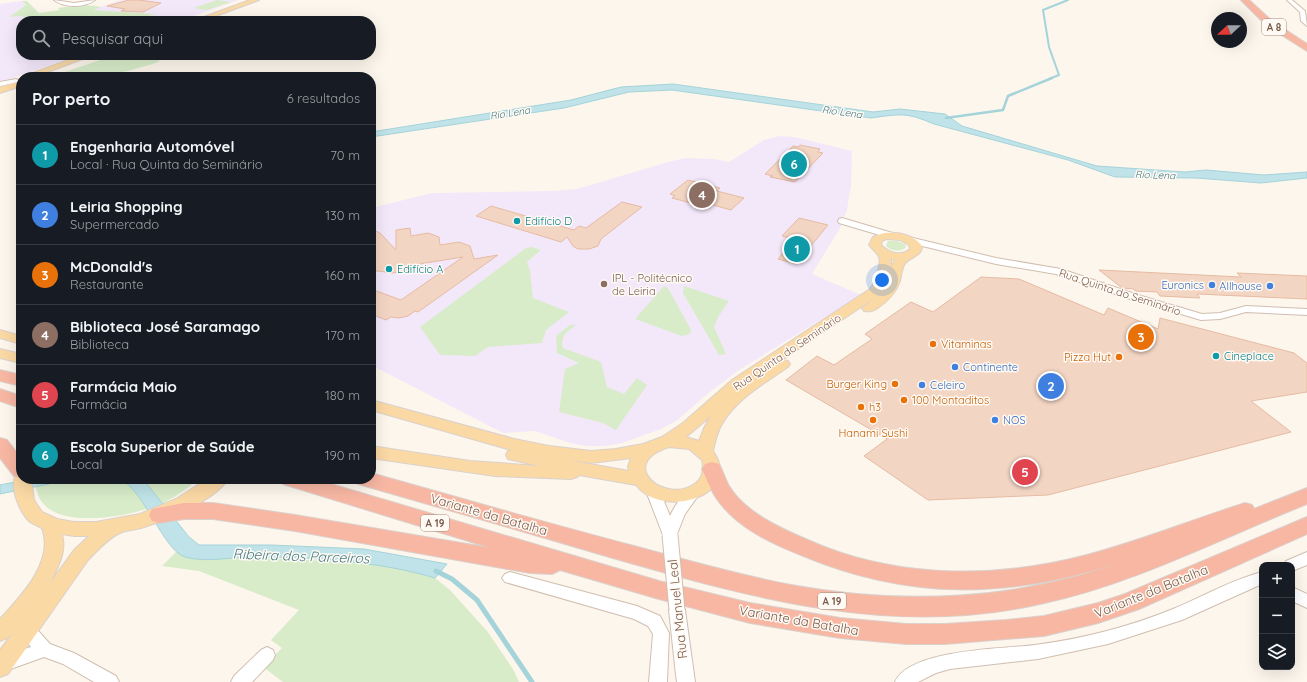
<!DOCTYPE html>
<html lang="pt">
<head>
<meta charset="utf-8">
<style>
	:root { --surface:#171b24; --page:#20242c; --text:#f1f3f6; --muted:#9ea1a6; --line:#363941; --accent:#8c9099 }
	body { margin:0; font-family:Quicksand,sans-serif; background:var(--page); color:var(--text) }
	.controls { position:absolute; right:12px; bottom:12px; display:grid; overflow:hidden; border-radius:8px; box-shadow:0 4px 16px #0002 }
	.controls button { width:36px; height:36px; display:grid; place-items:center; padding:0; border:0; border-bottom:1px solid var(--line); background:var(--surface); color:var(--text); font:20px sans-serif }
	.compass { position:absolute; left:1211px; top:12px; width:36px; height:36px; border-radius:50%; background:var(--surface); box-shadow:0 4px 16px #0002; rotate:248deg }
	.you { position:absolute; left:882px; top:280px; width:14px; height:14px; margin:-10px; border:3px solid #fff; border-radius:50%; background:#1a73e8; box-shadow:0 0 0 6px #1a73e833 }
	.badge { display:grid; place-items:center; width:26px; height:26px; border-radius:50%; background:var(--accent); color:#fff; font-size:13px; font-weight:700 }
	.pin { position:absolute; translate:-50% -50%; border:2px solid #fff; box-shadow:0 1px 4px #0006 }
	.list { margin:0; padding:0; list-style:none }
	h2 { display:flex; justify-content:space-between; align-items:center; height:52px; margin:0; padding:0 16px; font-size:17px }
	h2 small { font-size:13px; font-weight:400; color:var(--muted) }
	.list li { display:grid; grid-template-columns:26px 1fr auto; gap:12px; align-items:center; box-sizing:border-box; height:60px; padding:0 16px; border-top:1px solid var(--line) }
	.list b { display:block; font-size:15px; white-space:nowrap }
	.list p { margin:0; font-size:13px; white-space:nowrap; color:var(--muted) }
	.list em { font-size:13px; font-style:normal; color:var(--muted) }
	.icon { flex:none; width:22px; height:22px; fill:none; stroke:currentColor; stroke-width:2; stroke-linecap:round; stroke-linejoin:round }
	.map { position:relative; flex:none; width:1307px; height:682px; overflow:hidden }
	.search { position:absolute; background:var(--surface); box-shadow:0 4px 16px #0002; left:16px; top:16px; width:360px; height:44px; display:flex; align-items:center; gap:10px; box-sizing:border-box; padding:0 14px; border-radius:16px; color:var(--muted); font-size:15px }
	.panel { position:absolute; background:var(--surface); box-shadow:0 4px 16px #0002; left:16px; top:72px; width:360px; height:412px; border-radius:16px }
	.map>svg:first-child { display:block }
	.education { fill:#f3e8fa }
	.green { fill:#d8ecc9 }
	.water { fill:#bfe3e8; stroke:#a5d3da }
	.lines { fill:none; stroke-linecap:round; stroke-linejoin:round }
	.stream-far2 { stroke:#a5d3da; stroke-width:2 }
	.stream-far1 { stroke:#a5d3da; stroke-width:2.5 }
	.stream { stroke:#a5d3da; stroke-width:5 }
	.building { fill:#f3d5c3; stroke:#e6bba3 }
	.minor-casing { stroke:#d1beb0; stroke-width:2 }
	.major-casing { stroke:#dad1cd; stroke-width:2 }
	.highway-casing { stroke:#dad1cd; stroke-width:2 }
	.minor { fill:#fff; fill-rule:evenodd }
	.major { fill:#fbd9a5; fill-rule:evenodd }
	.highway { fill:#f7b7a3; fill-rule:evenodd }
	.minor-bridge-casing { stroke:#d1beb0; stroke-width:17; stroke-linecap:butt }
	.minor-bridge { stroke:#fff; stroke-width:15 }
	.culture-dot { fill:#0f9aa8; stroke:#fffaf3; stroke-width:1.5 }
	.education-dot { fill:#8d6e63; stroke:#fffaf3; stroke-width:1.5 }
	.shop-dot { fill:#3f7fe0; stroke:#fffaf3; stroke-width:1.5 }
	.food-dot { fill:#e8710a; stroke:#fffaf3; stroke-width:1.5 }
	.labels { text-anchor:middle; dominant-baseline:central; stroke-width:3; stroke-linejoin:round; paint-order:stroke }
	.shield { fill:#fffaf3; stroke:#a28b7f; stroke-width:1 }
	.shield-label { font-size:10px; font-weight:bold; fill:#7a5c4d }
	.far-water-label { font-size:10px; font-style:italic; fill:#437c86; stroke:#fffaf3 }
	.culture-label { font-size:11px; fill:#0d838f; stroke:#fffaf3; text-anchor:start }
	.education-label { font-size:11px; fill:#785e54; stroke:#fffaf3; text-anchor:start }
	.shop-label { font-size:11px; fill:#366cbe; stroke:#fffaf3; text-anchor:start }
	.street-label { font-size:11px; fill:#7a5c4d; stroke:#fffaf3 }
	.food-label { font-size:11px; fill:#c56008; stroke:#fffaf3; text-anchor:start }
	.near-street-label { font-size:13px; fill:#7a5c4d; stroke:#fffaf3 }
	.near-water-label { font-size:14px; font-style:italic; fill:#437c86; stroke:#fffaf3 }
</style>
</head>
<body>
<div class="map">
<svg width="1307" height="682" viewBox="0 0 1307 682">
	<rect width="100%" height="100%" fill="#fdf6ec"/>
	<g class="education">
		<polygon points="121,0 239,0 179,21 126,21 156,14 92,10"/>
		<polygon points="22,1 26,5 10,16 22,16 30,21 21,21 21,55 80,55 0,82 0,4"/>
		<polygon points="779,136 794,137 852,151 851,185 847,210 840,228 812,274 861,295 739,370 711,391 676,421 661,429 622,443 605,446 585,446 570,443 535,431 503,433 371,365 371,208 432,193 552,191 577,189 665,163 685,158 714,159 729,162 764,140"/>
	</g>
	<g class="green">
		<polygon points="217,0 231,2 207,10 193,8"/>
		<path d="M22,1H27L39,13L60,10L58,8C72,6 87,4 101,7L93,10L157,14L126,21H30L22,16L9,17L26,5Z"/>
		<polygon points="139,55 160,57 159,61 156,63 128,71 90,77 58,77 56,75 106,58"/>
		<path d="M888,241H897L905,244L906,247C900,253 891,251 886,246Z"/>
		<polygon points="532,247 541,250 527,262 530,271 533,298 569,312 546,330 542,343 488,347 475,356 440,355 420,327 526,248"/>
		<polygon points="664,286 668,288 691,330 690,334 682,336 635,319"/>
		<polygon points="684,286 729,301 718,317 714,327 726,354 719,355 683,293"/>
		<path d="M570,325H576C567,332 560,335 563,348L601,362L607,387L624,394L637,378L647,385L616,430L603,423L559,412L565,369L579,363L557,353L556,336Z"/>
		<path d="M36,479H198C188,488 177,496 165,502C134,517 32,538 36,479Z"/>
		<polygon points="176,552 184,556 195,558 252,557 364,563 395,567 435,578 450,590 487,631 513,669 519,682 283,682 263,667 282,648 271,640 299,610 199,571 162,566"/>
	</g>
	<g class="water">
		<path d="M673,84L873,112L900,109L945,114L962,126L1097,166L1185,172L1206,170L1264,175L1307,172V178L1261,183L1196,178L1115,177L1068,160L934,124C906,112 900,114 871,118L672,90L629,92L564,108L371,137V132L571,100L621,87Z"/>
		<polygon points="30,479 73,479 0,494 0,485"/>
		<path d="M120,479H143L189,537L199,545H271L364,549L447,564L435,578C378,561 312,557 252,557C230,557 206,563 185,557C163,550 145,491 120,479Z"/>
	</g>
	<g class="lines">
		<polyline class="stream-far2" points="1049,79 1059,75 1049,47 1043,10 1068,0"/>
		<polyline class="stream-far1" points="946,118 1003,110 1008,96 1052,78"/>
		<polyline class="stream" points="436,571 452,579 477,600 532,682"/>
	</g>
	<g class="building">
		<polygon points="129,0 139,0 161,3 143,12 121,11 125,9 107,6"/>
		<polygon points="800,145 820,149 818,152 823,153 795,182 770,177 773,176 765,174 793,146 798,147"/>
		<polygon points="688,180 720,188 717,191 744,198 731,210 713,205 710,208 672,198 675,196 670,194"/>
		<polygon points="622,202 642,207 601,239 598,246 589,249 578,249 573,246 567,237 561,242 476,216 491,206 574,230 579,226 586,228"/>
		<polygon points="799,218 828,225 796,264 778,259 794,239 782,236"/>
		<polygon points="410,228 411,236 428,233 439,237 440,245 459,242 470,246 474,259 498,255 418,312 415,311 408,316 399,318 391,317 386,320 371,314 371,289 401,300 463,257 419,264 404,271 393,273 378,271 371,272 371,229 380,233 396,250 396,230"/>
		<polygon points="1099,270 1241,277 1237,273 1307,276 1307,299 1197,294 1200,298 1160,296 1157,292 1135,291 1134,289 1122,288"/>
		<polygon points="981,277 1019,279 1104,315 1108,308 1158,329 1160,318 1294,353 1307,363 1307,392 1251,401 1291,432 1048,495 928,500 864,456 887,439 786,380 817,356 834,365 872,339 865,334 911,302 933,312"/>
	</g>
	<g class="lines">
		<g class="minor-casing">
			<g id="minor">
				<path d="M54,0L74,3L95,0C84,8 65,8 54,0Z"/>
				<polygon points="1287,0 1292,0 1305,11 1307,26 1301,21 1300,12"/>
				<polygon points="16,79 18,80 18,82 0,86 0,82"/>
				<polygon points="842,218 896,234 898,236 893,239 839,223 838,221 839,219"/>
				<polygon points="909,237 996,258 1061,269 1138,295 1202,314 1220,313 1246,306 1307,309 1307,315 1246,312 1220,319 1201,320 1130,299 1056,274 996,264 906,242 904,240 906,238"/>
				<path d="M653,486L658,487L670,516C673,509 683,493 689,489C692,487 695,488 698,489L700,493L685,514L675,539L670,541L665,539L663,535L646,491L648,487Z"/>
				<polygon points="1307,552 1307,565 1292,571 1292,565 1284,565 1286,561"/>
				<polygon points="510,572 637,606 660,616 669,633 667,682 649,682 653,634 648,626 634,619 505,582 502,578 505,574"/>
				<path d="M1262,572V584L1182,620L1108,644L1038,659L950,669L936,673L918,682H895C910,649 1003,649 1035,645C1081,639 1129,627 1173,609C1202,597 1231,580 1262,572Z"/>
				<polygon points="1292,587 1307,594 1307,608 1292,601"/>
				<polygon points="677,603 683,605 685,610 695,682 677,682 676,675 669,610 671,605"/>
				<polygon points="27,623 33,625 50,644 74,653 116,676 119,682 94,682 63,664 44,657 5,671 0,669 0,657 31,647 19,630 21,625"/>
				<polygon points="267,647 273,650 275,655 273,660 252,682 231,682 234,676 261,650"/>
			</g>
		</g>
		<g class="major-casing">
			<g id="major">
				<polygon points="250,0 259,0 202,21 193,21"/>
				<polygon points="82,55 93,55 34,77 22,77"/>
				<polygon points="21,81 21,86 0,93 0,87"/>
				<path d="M884,233C898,232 913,234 922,246C922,257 908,257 904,265C902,270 901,275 900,281C896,293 889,300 879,307C874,311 871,312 864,311L862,308L876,297L782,360L788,361L790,364L788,367C765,383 736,399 722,424C717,432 715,442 713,451C744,496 662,520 636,485L579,475L577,477L571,479L495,476L371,458V446L470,461L540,466L508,459L506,455L508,451L511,450L371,410V400L514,439L549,446L591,451L616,449L643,444L662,437L683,423L732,380L870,289C875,283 883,262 878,255C876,251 872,249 869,245L873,237ZM886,239L900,240L909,245L910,249C901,257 889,253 881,245L882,241ZM891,259L895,260L891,267ZM711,416L704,428L699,441L686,437ZM669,447L689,449L702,460C704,469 703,477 696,483C666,506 615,464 669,447ZM631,458L628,466L629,471L567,460L591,463Z"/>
				<polygon points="0,330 21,336 21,344 0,338"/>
				<polygon points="0,349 21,354 21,363 0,358"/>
				<path d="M21,473V479H31L34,500L42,512L57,519L74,522H96L140,514L176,499L207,479H228C215,501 164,521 141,528C134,530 126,530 120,533C108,538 97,551 88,560L8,674L0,677V650L12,634L7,638L0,641V619C21,596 55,561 42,528C38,526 33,524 30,522C20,513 9,487 16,475ZM62,534L74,536H89L74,550L50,583C58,567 67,552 62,534Z"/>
			</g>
		</g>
		<g class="highway-casing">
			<g id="highway">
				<polygon points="1241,0 1249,0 1272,21 1307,44 1307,51 1266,25"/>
				<polygon points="0,370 21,375 21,386 0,381"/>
				<polygon points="0,389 21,396 21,408 0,401"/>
				<polygon points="0,438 7,440 21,458 21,478 14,476 0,458"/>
				<path d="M712,462L719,464C723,471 725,479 729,486C747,516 791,533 822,546C906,579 1000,578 1087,555C1140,541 1192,520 1245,503L1252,505L1254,509L1307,488V504C1219,539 1134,584 1040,604C889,638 750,597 606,556C526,532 445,509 365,486L358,484L355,479H371V473C459,498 546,523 634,546C686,560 738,575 791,585C900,605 1013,601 1118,563C1008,599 908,600 801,555C770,543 734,526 715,496C710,488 706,478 702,469L705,464Z"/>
				<polygon points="280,479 314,479 659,581 750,603 840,618 906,624 945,624 1006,620 1044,616 1098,603 1125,594 1307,517 1307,534 1139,609 1098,623 1044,636 945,644 906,644 840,638 750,623 659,599 560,570 552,574 530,573 295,531 213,519 184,519 159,523 152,521 149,515 152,509 184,503 213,503 295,515 491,548 283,484"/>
			</g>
		</g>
		<use href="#minor" class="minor"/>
		<use href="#major" class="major"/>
		<use href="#highway" class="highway"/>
		<g class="minor-bridge-casing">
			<polyline id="minor-bridge" points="670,535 677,610"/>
		</g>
		<use href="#minor-bridge" class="minor-bridge"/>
	</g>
	<g class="culture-dot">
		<circle cx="517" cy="221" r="4"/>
		<circle cx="389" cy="269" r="4"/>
		<circle cx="1216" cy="356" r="4"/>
	</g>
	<circle class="education-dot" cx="604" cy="284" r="4"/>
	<g class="shop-dot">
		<circle cx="1212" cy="285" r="4"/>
		<circle cx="1270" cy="286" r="4"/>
		<circle cx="955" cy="367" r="4"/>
		<circle cx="922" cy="385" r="4"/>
		<circle cx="995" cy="420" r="4"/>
	</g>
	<g class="food-dot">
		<circle cx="933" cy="344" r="4"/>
		<circle cx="1119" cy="357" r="4"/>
		<circle cx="895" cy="384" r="4"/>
		<circle cx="904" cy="400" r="4"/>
		<circle cx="861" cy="407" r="4"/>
		<circle cx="873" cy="420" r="4"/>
	</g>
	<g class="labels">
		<g class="shield">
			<rect x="1262" y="19" width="24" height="16" rx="3"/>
			<rect x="421" y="515" width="28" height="16" rx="3"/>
			<rect x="818" y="593" width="28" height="16" rx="3"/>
		</g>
		<g class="shield-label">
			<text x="1274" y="27">A 8</text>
			<text x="435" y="523">A 19</text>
			<text x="832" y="601">A 19</text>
		</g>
		<g class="far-water-label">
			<text transform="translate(842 112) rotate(8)">Rio Lena</text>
			<text transform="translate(510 113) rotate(-9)">Rio Lena</text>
			<text transform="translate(1155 175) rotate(2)">Rio Lena</text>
		</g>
		<g class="culture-label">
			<text x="525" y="221">Edifício D</text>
			<text x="397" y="269">Edifício A</text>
			<text x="1224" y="356">Cineplace</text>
		</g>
		<g class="education-label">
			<text x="612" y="278">IPL - Politécnico<tspan x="612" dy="13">de Leiria</tspan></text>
		</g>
		<g class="shop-label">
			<text x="1204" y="285" text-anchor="end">Euronics</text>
			<text x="1262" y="286" text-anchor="end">Allhouse</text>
			<text x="963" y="367">Continente</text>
			<text x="930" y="385">Celeiro</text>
			<text x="1003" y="420">NOS</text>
		</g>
		<g class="street-label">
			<text transform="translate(1120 292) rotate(18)">Rua Quinta do Seminário</text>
			<text transform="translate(787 352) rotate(-34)">Rua Quinta do Seminário</text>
		</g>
		<g class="food-label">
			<text x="941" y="344">Vitaminas</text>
			<text x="1111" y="357" text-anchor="end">Pizza Hut</text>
			<text x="887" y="384" text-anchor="end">Burger King</text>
			<text x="912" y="400">100 Montaditos</text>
			<text x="869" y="407">h3</text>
			<text x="873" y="433" text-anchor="middle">Hanami Sushi</text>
		</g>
		<g class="near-street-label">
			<text transform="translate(489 514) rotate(16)">Variante da Batalha</text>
			<text transform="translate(1151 591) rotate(-22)">Variante da Batalha</text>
			<text transform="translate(677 609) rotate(-96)">Rua Manuel Leal</text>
			<text transform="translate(799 620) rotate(10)">Variante da Batalha</text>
		</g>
		<g class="near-water-label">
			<text transform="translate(301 556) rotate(2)">Ribeira dos Parceiros</text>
		</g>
	</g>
</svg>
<div class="controls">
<button>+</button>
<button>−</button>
<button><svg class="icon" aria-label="layers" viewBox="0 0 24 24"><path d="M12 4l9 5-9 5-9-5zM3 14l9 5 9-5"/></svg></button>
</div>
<svg class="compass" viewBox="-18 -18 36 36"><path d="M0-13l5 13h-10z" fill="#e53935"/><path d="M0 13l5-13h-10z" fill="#9ea1a6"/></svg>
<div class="you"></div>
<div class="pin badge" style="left:797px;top:249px;background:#0f9aa8">1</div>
<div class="pin badge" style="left:1051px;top:386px;background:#3f7fe0">2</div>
<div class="pin badge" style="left:1141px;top:337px;background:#e8710a">3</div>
<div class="pin badge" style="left:702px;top:195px;background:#8d6e63">4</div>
<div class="pin badge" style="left:1025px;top:472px;background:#e0444e">5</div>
<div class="pin badge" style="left:794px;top:164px;background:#0f9aa8">6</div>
<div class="search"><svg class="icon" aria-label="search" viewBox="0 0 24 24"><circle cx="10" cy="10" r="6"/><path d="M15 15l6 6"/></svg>Pesquisar aqui</div>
<section class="panel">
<h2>Por perto<small>6 resultados</small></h2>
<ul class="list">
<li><span class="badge" style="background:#0f9aa8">1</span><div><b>Engenharia Automóvel</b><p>Local · Rua Quinta do Seminário</p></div><em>70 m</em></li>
<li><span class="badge" style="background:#3f7fe0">2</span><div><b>Leiria Shopping</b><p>Supermercado</p></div><em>130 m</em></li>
<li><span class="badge" style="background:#e8710a">3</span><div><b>McDonald's</b><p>Restaurante</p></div><em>160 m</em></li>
<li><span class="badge" style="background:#8d6e63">4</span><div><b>Biblioteca José Saramago</b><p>Biblioteca</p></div><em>170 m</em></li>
<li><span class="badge" style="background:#e0444e">5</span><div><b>Farmácia Maio</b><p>Farmácia</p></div><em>180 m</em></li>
<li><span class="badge" style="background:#0f9aa8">6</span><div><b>Escola Superior de Saúde</b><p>Local</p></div><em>190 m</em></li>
</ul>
</section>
</div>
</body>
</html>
